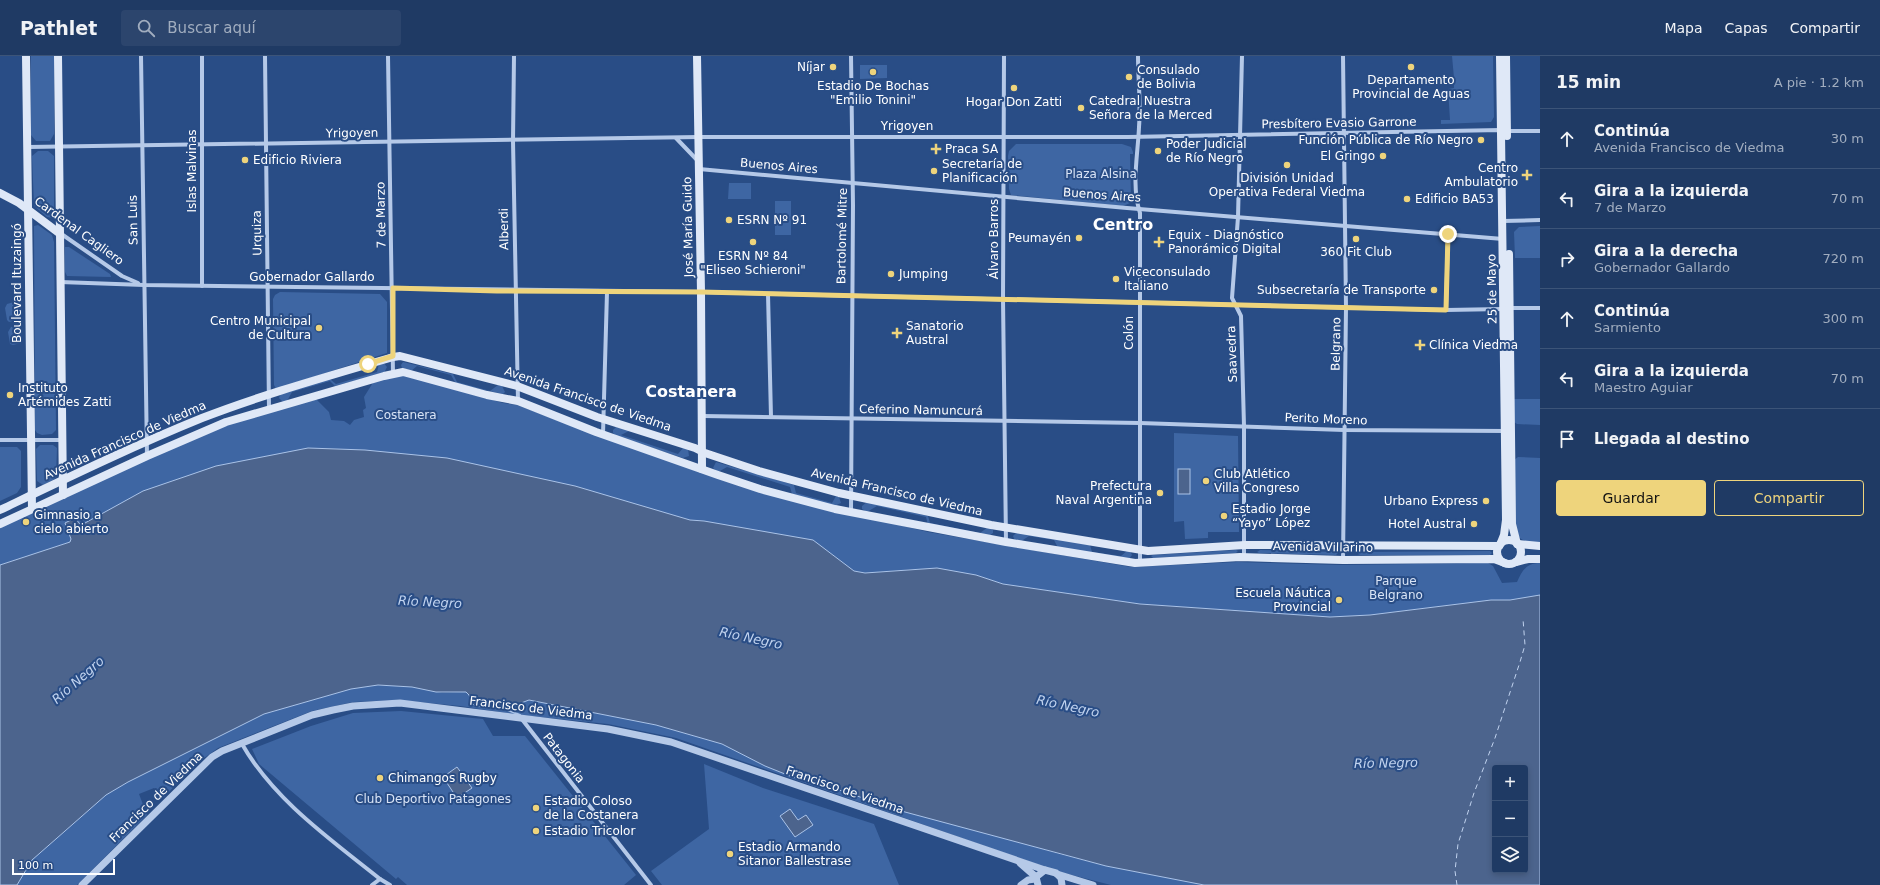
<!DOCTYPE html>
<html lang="es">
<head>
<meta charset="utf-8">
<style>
	:root { --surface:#1f3a64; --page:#2c456d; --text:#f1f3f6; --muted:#a1adbf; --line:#3c5478; --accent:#eed47c }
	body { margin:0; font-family:"DejaVu Sans",sans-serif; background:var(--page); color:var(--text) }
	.controls { position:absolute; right:12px; bottom:12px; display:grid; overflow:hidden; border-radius:4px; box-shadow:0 2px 6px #0003 }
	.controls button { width:36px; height:36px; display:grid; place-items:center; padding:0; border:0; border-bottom:1px solid var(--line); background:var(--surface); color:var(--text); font:20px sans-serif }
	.scale { position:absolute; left:12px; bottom:10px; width:103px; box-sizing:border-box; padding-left:4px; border:2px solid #fff; border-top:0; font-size:11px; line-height:14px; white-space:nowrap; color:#fff; -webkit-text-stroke:3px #294d86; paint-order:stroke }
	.stop { position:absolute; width:12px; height:12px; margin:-9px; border:3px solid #eed47c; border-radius:50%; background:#fff }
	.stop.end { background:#eed47c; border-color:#fff; box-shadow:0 1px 4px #0008 }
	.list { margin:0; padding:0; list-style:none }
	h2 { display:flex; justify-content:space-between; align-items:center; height:52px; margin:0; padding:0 16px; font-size:17px }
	h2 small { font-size:13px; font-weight:400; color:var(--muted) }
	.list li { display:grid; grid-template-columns:26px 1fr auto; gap:12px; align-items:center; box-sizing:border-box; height:60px; padding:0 16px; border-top:1px solid var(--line) }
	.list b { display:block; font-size:15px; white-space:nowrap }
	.list p { margin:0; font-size:13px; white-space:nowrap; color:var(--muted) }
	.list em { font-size:13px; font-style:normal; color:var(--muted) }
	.actions { display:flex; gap:8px; padding:12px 16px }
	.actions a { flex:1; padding:9px 0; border:1px solid var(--accent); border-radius:4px; text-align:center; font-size:14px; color:var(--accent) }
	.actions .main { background:var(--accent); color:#111 }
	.icon { flex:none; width:22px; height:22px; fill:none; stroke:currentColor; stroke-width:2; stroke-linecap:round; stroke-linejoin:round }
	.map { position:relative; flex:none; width:1540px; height:829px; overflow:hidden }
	header { display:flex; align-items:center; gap:24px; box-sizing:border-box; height:56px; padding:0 20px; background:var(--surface); border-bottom:1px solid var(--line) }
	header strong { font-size:19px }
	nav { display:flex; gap:22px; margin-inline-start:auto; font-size:14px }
	.search { width:280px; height:36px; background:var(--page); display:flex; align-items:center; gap:10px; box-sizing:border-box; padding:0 14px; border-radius:4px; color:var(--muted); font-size:15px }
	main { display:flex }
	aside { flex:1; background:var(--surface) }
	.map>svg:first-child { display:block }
	.green { fill:#3e66a3 }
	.water { fill:#4c648d; stroke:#aac3e8; fill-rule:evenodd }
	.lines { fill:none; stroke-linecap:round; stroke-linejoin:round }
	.stream { stroke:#aac3e8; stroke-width:2 }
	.ferry { stroke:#c1d3ef; stroke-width:1; stroke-dasharray:5 4; stroke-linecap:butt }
	.minor { stroke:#b5c9e8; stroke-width:4 }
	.tertiary { stroke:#b5c9e8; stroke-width:7 }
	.secondary { stroke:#dfe8f7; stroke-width:8 }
	.route { stroke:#eed47c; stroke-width:5 }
	.poi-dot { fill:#eed47c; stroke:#294d86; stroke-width:1.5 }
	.labels { text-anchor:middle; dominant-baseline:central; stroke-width:4; stroke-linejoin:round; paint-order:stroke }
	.poi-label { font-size:12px; fill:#fff; stroke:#294d86; text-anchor:start }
	.street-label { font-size:12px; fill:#fff; stroke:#294d86 }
	.park-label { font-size:12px; fill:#d9e4f6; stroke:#294d86 }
	.water-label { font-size:13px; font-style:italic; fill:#c1d3ef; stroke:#294d86 }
	.district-label { font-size:16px; font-weight:bold; fill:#fff; stroke:#294d86 }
</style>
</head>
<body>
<header>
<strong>Pathlet</strong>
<div class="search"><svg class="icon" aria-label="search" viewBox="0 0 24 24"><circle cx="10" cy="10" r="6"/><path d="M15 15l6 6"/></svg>Buscar aquí</div>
<nav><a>Mapa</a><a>Capas</a><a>Compartir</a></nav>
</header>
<main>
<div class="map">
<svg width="1540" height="829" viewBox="0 0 1540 829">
	<rect width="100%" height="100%" fill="#294d86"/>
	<g class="green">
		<polygon points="31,0 54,0 54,78 50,85 36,85 31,79"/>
		<polygon points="1452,0 1493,0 1494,61 1491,66 1441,68 1441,64 1450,64 1448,33 1454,32 1454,26 1446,26 1446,23 1454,22"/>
		<polygon points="860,9 887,9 887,22 860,23"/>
		<polygon points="1016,88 1122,88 1131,91 1133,96 1133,98 1130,98 1131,143 1130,147 1123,150 1011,139 1009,133 1008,100 1009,95"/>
		<polygon points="38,95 48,95 54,100 54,157 52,162 47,161 34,150 32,100"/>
		<polygon points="729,127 751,127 751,143 728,143"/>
		<rect x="775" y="145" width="16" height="34"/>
		<polygon points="38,169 52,179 54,186 56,374 52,378 42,379 37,377 35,374 34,173 34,170"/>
		<polygon points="1540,170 1540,202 1515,202 1514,176 1519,171"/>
		<polygon points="65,191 69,191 110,218 111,221 67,220 65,216"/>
		<polygon points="280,236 380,238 387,246 387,297 276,333 274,329 273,243 275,239"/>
		<polygon points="21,244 21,263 9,266 7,264 5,252 7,248"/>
		<polygon points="21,269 21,287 13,289 10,288 8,276 11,271"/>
		<polygon points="383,306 387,311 384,317 335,330 330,325 292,336 287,345 283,346 279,342 281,337 330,323 336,328 377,316 379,308"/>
		<polygon points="403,306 453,318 457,326 490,335 498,329 502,330 505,336 503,338 456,328 451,319 417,310 411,315 402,312 401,309"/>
		<path d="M402,318L503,347L517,349L601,381L862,460L928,476L1131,511L1238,506L1341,509L1488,507L1493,510L1502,527L1517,526C1522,515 1526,507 1540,507V539L1510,544H1491L1370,559L1330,561L1140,548L1003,528L971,518L916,513L865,517L854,515L704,465L690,464L65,467L71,483L70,486L0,509V471L147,403L227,369L315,342L329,356L331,364L344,365L350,369L354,364L364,361L363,354L366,352L364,341L374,325Z"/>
		<polygon points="1514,343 1540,343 1540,369 1517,368 1514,366"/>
		<polygon points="616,371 631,374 621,379 678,398 683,392 688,393 689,400 683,402 616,380 613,377 613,374"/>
		<polygon points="1174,377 1238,380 1239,476 1208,476 1208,482 1185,483 1184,465 1174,466"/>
		<polygon points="40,389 53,389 57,392 56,421 53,424 43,429 37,425 36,393"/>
		<polygon points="0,391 17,391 21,395 21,431 17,437 0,445"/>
		<path d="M1518,401L1540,402V487C1530,486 1523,487 1516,478L1514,404Z"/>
		<polygon points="716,406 794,429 796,437 832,447 836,440 839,441 841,447 834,450 792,438 790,431 727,411 718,416 713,412"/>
		<polygon points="867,446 928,460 930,467 980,477 988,471 993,474 993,477 989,480 928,469 926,461 877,450 867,456 862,453 862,450"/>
		<polygon points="1017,476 1090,489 1092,496 1121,500 1128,494 1130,495 1132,499 1129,503 1058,492 1054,484 1029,480 1020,486 1015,485 1013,480"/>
		<polygon points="1236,494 1238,495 1236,497 1153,502 1151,500 1153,499"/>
		<polygon points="1260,494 1336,496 1338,497 1336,499 1259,497 1257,496"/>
		<polygon points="1490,495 1492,497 1490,499 1360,499 1358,498 1360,496"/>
		<polygon points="378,629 412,631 442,637 466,636 469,639 472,647 475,650 487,651 529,644 656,669 722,688 765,710 790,720 1063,799 1106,810 1204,829 1111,829 1056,815 676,682 608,668 520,659 460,650 397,644 353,646 312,655 218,692 196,708 163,742 154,732 139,738 147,759 77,829 17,829 32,804 106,739 128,726 264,658 351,633"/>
		<polygon points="401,655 483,663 493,680 525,680 636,819 624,829 407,829 398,821 396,823 259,708 252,693 311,670 353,657"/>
		<polygon points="704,708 763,732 874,768 899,829 662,829 651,815 709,773"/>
	</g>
	<g class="water">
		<path d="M308,392L365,394L447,402L575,430L690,464L704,465L813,484L854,515L865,517L937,512L976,519L1003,528L1140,548L1330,561L1370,559L1491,544H1510L1540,539V829H1204L1106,810L905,756L827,730L790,720L765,710L722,688L656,669L529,644L505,653L475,650L472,647L469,639L466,636H436L412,631L378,629L351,633L264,658L128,726L106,739L32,804L17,829H0V509L70,486L71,483L65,467L75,462L80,468L85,467L143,435L216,410ZM1495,712H1525V814H1495Z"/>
		<rect x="1178" y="413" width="12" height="25"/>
		<polygon points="457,711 472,732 457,742 443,721"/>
		<polygon points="790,753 798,764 806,759 813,769 795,781 780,760"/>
	</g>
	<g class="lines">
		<polyline class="stream" points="505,653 520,659"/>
		<polyline class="ferry" points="1457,829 1455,815 1458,788 1474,737 1495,682 1520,606 1525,589 1523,563"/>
		<g class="minor">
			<polyline points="141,0 147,400"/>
			<polyline points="265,0 269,353"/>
			<polyline points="388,0 393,318"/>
			<polyline points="514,0 513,85 518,345"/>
			<polyline points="1004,0 1003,243 1006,486"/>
			<path d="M1138,0C1138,23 1141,48 1139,71C1138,98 1131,130 1140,157V507"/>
			<polyline points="1242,0 1238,161 1232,242 1241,260 1244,370 1244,501"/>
			<polyline points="676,82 698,105"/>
			<polyline points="28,91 699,81 1128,81 1501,74 1507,75 1540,75"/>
			<polyline points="699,113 1127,152 1503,183"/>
			<polyline points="1503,165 1540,164"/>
			<polyline points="60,177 122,220 138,227"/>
			<polyline points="60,226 144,229 701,236 1446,254 1503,253"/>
			<polyline points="202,230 202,0"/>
			<polyline points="768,238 771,361"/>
			<polyline points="1510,252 1540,252"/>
			<polyline points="1446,254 1448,178"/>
			<polyline points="703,360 1140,367 1344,374 1506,375"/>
			<polyline points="603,378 607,236"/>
			<polyline points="0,384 62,384"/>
			<polyline points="851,456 853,149 851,0"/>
			<polyline points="1343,504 1346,251 1343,0"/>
			<polyline points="521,662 651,829"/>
			<path d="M242,688C274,744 330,783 380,823L390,829"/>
			<polyline points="372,829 380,823"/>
		</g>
		<g class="tertiary">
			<polyline points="1020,807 1036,821"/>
			<polyline points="1057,818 1093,829"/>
			<polyline points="82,829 212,701 222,695 312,659 333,654 353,650 400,647 608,673 671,686 1045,814"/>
			<polyline points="1021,829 1028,824 1035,823"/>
			<polyline points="1038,829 1036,821 1045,814 1056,817 1061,822 1062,829"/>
		</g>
		<g class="secondary">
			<polyline points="26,0 32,453"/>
			<polyline points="58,0 63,439"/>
			<polyline points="697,0 701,236 702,413"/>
			<polyline points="1500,0 1506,464 1504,479 1500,489"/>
			<polyline points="1506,0 1507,80"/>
			<polyline points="0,137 19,147 59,177"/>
			<polyline points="1509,198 1512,468 1517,488"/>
			<path d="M0,454C67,422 133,390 202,362C264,338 329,320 393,301L400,300L517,330L597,361L695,392L705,397L759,415L839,437L991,469L1148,495L1245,489L1499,490"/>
			<polyline points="0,468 147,400 226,366 384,320 403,316 487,339 518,345 596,376 718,419 760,433 835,453 1006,486 1135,507 1240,501 1343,504 1494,503 1505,507"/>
			<circle cx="1509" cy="496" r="12"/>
			<polyline points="1518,488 1540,490"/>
			<polyline points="1516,506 1528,503 1540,503"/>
		</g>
	</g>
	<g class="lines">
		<polyline class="route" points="368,308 393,300 393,232 497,235 701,236 1446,254 1448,178"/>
	</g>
	<g class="poi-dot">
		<circle cx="833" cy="11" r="4"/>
		<circle cx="1411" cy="11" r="4"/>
		<circle cx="873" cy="16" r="4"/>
		<circle cx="1129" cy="21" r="4"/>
		<circle cx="1014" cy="32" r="4"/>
		<circle cx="1081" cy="52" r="4"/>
		<circle cx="1481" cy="84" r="4"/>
		<path d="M934 87h4v4h4v4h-4v4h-4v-4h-4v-4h4z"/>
		<circle cx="1158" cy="95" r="4"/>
		<circle cx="1383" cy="100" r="4"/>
		<circle cx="245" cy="104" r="4"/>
		<circle cx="1287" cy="109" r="4"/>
		<circle cx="934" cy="115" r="4"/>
		<path d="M1525 113h4v4h4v4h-4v4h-4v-4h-4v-4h4z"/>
		<circle cx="1407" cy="143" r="4"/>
		<circle cx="729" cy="164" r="4"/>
		<circle cx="1079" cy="182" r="4"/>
		<circle cx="1356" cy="183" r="4"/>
		<circle cx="753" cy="186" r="4"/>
		<path d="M1157 180h4v4h4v4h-4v4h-4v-4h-4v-4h4z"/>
		<circle cx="891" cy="218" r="4"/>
		<circle cx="1116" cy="223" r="4"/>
		<circle cx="1434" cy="234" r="4"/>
		<circle cx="319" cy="272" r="4"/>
		<path d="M895 271h4v4h4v4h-4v4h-4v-4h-4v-4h4z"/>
		<path d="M1418 283h4v4h4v4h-4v4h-4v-4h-4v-4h4z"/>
		<circle cx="10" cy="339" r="4"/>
		<circle cx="1206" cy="425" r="4"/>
		<circle cx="1160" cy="437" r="4"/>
		<circle cx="1486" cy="445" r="4"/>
		<circle cx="1224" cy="460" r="4"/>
		<circle cx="26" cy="466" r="4"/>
		<circle cx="1474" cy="468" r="4"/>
		<circle cx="1339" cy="544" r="4"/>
		<circle cx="380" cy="722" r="4"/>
		<circle cx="536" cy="752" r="4"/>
		<circle cx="536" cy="775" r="4"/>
		<circle cx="730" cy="798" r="4"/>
	</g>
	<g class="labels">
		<g class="poi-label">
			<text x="825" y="11" text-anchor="end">Níjar</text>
			<text x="1137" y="14">Consulado<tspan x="1137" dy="14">de Bolivia</tspan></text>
			<text x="1411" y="24" text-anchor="middle">Departamento<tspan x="1411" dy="14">Provincial de Aguas</tspan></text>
			<text x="873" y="30" text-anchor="middle">Estadio De Bochas<tspan x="873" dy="14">"Emilio Tonini"</tspan></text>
			<text x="1089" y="45">Catedral Nuestra<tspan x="1089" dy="14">Señora de la Merced</tspan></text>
			<text x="1014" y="46" text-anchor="middle">Hogar Don Zatti</text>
			<text x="1473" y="84" text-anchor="end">Función Pública de Río Negro</text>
			<text x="1166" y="88">Poder Judicial<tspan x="1166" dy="14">de Río Negro</tspan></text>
			<text x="945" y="93">Praca SA</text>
			<text x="1375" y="100" text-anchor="end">El Gringo</text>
			<text x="253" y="104">Edificio Riviera</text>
			<text x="942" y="108">Secretaría de<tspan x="942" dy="14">Planificación</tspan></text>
			<text x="1518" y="112" text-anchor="end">Centro<tspan x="1518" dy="14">Ambulatorio</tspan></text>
			<text x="1287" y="122" text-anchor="middle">División Unidad<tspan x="1287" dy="14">Operativa Federal Viedma</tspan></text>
			<text x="1415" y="143">Edificio BA53</text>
			<text x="737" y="164">ESRN Nº 91</text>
			<text x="1168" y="179">Equix - Diagnóstico<tspan x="1168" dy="14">Panorámico Digital</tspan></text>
			<text x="1071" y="182" text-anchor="end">Peumayén</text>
			<text x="1356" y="196" text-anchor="middle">360 Fit Club</text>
			<text x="753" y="200" text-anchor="middle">ESRN Nº 84<tspan x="753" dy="14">"Eliseo Schieroni"</tspan></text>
			<text x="1124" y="216">Viceconsulado<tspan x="1124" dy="14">Italiano</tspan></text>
			<text x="899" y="218">Jumping</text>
			<text x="1426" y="234" text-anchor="end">Subsecretaría de Transporte</text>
			<text x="311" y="265" text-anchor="end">Centro Municipal<tspan x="311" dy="14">de Cultura</tspan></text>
			<text x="906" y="270">Sanatorio<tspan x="906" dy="14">Austral</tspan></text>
			<text x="1429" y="289">Clínica Viedma</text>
			<text x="18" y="332">Instituto<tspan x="18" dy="14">Artémides Zatti</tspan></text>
			<text x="1214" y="418">Club Atlético<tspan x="1214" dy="14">Villa Congreso</tspan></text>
			<text x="1152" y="430" text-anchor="end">Prefectura<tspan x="1152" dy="14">Naval Argentina</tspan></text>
			<text x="1478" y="445" text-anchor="end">Urbano Express</text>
			<text x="1232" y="453">Estadio Jorge<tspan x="1232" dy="14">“Yayo” López</tspan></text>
			<text x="34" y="459">Gimnasio a<tspan x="34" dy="14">cielo abierto</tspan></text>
			<text x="1466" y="468" text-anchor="end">Hotel Austral</text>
			<text x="1331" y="537" text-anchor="end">Escuela Náutica<tspan x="1331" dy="14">Provincial</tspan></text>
			<text x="388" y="722">Chimangos Rugby</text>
			<text x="544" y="745">Estadio Coloso<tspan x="544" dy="14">de la Costanera</tspan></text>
			<text x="544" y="775">Estadio Tricolor</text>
			<text x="738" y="791">Estadio Armando<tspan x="738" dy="14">Sitanor Ballestrase</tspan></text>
		</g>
		<g class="street-label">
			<text transform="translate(1339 67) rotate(-1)">Presbítero Evasio Garrone</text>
			<text x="907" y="70">Yrigoyen</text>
			<text transform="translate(352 77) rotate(-1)">Yrigoyen</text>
			<text transform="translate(779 110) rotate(5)">Buenos Aires</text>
			<text transform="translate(192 115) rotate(-90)">Islas Malvinas</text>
			<text transform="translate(1102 139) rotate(4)">Buenos Aires</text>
			<text transform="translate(381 159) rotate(-91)">7 de Marzo</text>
			<text transform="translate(133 164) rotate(-91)">San Luis</text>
			<text transform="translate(688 171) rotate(-91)">José María Guido</text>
			<text transform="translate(504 173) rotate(-91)">Alberdi</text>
			<text transform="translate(79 175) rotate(36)">Cardenal Cagliero</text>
			<text transform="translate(257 177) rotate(-91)">Urquiza</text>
			<text transform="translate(842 180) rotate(-89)">Bartolomé Mitre</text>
			<text transform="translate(994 183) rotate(-90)">Álvaro Barros</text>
			<text x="312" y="221">Gobernador Gallardo</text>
			<text transform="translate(17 227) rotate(-90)">Boulevard Ituzaingó</text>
			<text transform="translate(1492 233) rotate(-91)">25 de Mayo</text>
			<text transform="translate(1129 277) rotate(-90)">Colón</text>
			<text transform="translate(1336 288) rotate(-89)">Belgrano</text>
			<text transform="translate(1232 298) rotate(-92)">Saavedra</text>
			<text transform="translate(588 343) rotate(19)">Avenida Francisco de Viedma</text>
			<text transform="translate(921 354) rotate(1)">Ceferino Namuncurá</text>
			<text transform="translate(1326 363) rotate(2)">Perito Moreno</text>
			<text transform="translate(125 384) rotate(-24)">Avenida Francisco de Viedma</text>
			<text transform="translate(897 436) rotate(13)">Avenida Francisco de Viedma</text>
			<text transform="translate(1323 491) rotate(1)">Avenida Villarino</text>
			<text transform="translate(531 652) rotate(7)">Francisco de Viedma</text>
			<text transform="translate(564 702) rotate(52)">Patagonia</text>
			<text transform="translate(845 734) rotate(19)">Francisco de Viedma</text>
			<text transform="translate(156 741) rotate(-44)">Francisco de Viedma</text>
		</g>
		<g class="park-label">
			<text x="1101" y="118">Plaza Alsina</text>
			<text x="406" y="359">Costanera</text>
			<text x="1396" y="525">Parque<tspan x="1396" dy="14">Belgrano</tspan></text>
			<text x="433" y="743">Club Deportivo Patagones</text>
		</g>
		<g class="water-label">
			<text transform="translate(430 546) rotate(3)">Río Negro</text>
			<text transform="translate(751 582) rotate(12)">Río Negro</text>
			<text transform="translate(78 624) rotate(-41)">Río Negro</text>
			<text transform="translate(1068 650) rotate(12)">Río Negro</text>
			<text transform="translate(1386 707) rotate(-1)">Río Negro</text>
		</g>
		<g class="district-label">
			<text x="1123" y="168">Centro</text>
			<text x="691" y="335">Costanera</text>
		</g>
	</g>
</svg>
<div class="controls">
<button>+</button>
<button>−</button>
<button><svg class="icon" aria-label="layers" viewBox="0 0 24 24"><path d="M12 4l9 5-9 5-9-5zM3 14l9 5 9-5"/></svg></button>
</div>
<div class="scale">100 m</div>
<div class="stop" style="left:368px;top:308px"></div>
<div class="stop end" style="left:1448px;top:178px"></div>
</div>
<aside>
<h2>15 min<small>A pie · 1.2 km</small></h2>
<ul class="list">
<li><svg class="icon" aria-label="ahead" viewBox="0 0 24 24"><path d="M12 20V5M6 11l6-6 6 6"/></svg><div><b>Continúa</b><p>Avenida Francisco de Viedma</p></div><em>30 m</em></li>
<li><svg class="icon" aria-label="left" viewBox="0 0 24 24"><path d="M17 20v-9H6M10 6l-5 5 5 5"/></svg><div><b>Gira a la izquierda</b><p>7 de Marzo</p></div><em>70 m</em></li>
<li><svg class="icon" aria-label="right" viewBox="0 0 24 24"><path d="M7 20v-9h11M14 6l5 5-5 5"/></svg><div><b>Gira a la derecha</b><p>Gobernador Gallardo</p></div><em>720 m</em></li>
<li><svg class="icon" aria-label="ahead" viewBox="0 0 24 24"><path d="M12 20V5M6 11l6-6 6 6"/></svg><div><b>Continúa</b><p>Sarmiento</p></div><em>300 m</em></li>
<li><svg class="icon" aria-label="left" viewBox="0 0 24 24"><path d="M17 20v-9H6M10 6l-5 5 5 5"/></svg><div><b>Gira a la izquierda</b><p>Maestro Aguiar</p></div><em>70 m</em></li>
<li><svg class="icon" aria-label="arrive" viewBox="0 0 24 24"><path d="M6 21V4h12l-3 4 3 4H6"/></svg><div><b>Llegada al destino</b></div></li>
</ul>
<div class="actions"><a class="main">Guardar</a><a>Compartir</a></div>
</aside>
</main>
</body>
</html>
